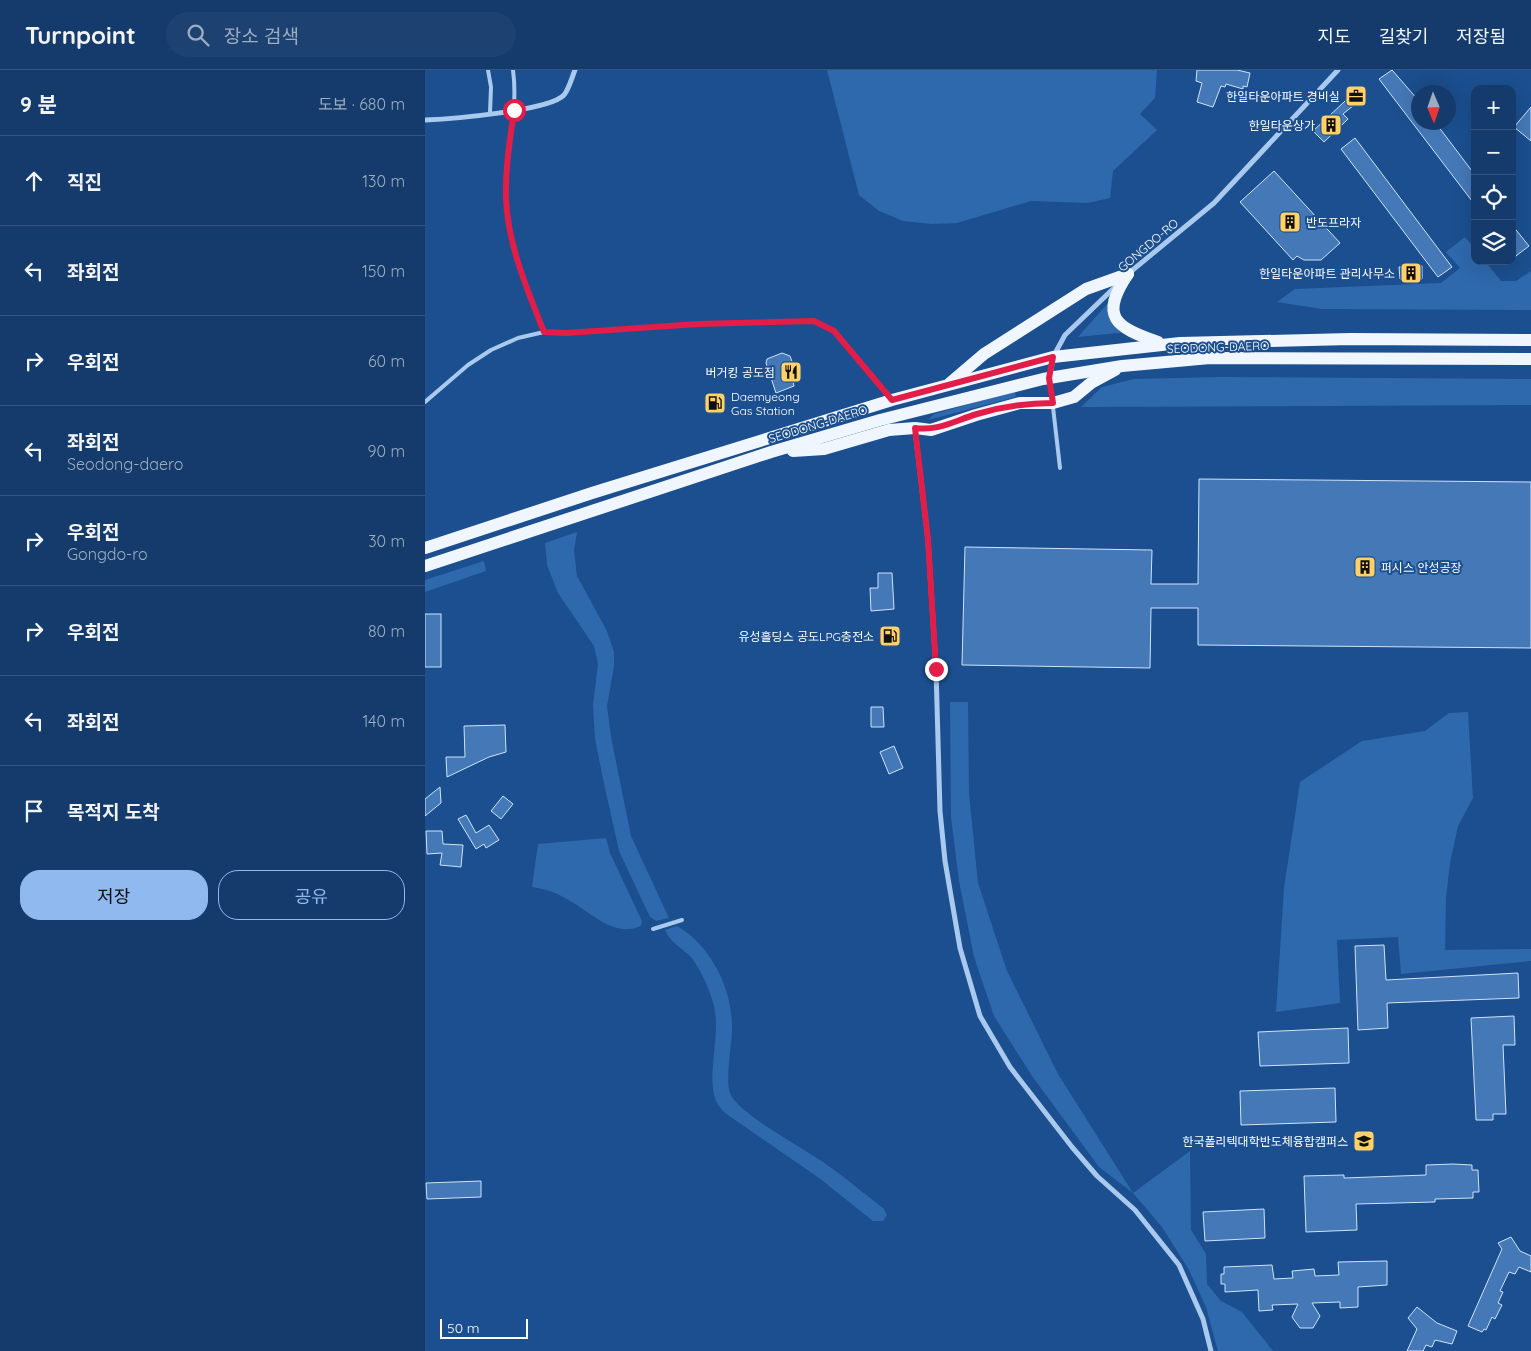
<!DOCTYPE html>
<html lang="ko">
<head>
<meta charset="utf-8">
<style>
	:root { --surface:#143b6b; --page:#1d4271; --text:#f1f3f6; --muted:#9dadc1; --line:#33557e; --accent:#90b9f0 }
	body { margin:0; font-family:Quicksand,"Noto Sans KR",sans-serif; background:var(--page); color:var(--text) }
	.controls { position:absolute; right:15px; top:15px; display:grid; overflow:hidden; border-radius:10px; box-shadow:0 5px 20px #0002 }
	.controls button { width:45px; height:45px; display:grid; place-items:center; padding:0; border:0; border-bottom:1px solid var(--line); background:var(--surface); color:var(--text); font:25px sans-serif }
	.compass { position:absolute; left:986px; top:15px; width:45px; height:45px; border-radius:50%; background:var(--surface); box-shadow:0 5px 20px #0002; rotate:178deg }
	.scale { position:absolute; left:15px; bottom:12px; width:88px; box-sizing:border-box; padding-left:5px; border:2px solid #fff; border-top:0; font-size:14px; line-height:18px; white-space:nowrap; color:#fff; -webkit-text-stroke:4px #1b4f8f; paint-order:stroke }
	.stop { position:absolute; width:15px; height:15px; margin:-11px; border:4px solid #e11d48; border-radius:50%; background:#fff }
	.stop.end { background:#e11d48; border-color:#fff; box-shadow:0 1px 5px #0008 }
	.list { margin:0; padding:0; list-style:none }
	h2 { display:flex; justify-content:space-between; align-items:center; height:65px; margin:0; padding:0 20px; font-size:21px }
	h2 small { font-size:16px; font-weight:400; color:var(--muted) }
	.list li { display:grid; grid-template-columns:32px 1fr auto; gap:15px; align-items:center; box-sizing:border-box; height:90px; padding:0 20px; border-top:1px solid var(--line) }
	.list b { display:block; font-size:19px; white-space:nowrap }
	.list p { margin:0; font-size:16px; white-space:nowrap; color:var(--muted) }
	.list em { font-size:16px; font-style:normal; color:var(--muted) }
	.actions { display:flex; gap:10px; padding:15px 20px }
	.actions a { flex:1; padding:11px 0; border:1px solid var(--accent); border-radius:20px; text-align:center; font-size:18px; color:var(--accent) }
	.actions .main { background:var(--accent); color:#111 }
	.icon { flex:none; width:28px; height:28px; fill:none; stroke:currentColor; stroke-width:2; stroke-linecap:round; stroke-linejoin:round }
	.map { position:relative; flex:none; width:1106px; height:1281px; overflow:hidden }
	header { display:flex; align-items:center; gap:30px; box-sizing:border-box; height:70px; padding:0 25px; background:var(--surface); border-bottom:1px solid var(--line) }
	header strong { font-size:24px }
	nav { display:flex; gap:28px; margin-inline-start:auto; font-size:18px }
	.search { width:350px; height:45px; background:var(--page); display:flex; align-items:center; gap:12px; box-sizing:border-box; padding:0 18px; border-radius:28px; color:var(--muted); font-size:19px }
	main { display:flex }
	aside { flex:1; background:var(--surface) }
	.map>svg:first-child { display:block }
	.green { fill:#2e69ad }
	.building { fill:#4478b7; stroke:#cfe3fa }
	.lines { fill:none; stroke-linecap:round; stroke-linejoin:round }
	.service { stroke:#a9c9ee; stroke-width:4 }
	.minor { stroke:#a9c9ee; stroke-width:5 }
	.primary { stroke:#f0f6ff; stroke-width:12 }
	.route { stroke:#e11d48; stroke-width:6 }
	.labels { text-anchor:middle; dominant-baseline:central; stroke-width:4; stroke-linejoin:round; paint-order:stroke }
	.poi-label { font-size:12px; fill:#fff; stroke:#1b4f8f; text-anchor:end }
	.street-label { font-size:12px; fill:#fff; stroke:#1b4f8f }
</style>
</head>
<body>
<header>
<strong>Turnpoint</strong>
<div class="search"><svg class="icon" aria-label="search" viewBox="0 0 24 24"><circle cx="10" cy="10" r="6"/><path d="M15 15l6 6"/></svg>장소 검색</div>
<nav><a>지도</a><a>길찾기</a><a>저장됨</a></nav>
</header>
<main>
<aside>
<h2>9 분<small>도보 · 680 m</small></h2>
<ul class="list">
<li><svg class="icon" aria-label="ahead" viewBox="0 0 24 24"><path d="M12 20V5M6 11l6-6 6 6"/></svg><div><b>직진</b></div><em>130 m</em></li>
<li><svg class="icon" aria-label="left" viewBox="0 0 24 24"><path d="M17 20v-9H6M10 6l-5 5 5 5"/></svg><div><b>좌회전</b></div><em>150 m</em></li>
<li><svg class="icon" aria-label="right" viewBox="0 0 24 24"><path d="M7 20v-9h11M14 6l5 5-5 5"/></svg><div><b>우회전</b></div><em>60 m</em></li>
<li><svg class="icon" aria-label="left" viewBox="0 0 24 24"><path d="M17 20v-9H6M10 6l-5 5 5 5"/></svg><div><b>좌회전</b><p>Seodong-daero</p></div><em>90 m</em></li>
<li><svg class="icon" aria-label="right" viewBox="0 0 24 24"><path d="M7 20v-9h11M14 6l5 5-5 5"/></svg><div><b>우회전</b><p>Gongdo-ro</p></div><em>30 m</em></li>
<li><svg class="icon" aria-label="right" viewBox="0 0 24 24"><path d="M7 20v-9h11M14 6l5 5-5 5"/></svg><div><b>우회전</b></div><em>80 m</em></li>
<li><svg class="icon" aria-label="left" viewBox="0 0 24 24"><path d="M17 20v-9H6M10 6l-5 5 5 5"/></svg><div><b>좌회전</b></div><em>140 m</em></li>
<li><svg class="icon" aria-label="arrive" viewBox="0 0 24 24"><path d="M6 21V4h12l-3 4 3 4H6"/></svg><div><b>목적지 도착</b></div></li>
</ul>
<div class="actions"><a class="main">저장</a><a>공유</a></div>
</aside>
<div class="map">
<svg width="1106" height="1281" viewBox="0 0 1106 1281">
	<rect width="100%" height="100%" fill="#1b4f8f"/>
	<g class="green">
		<polygon points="402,0 732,0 730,28 715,44 732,60 688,101 685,128 663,133 606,131 532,153 507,154 478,151 454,141 434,125"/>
		<polygon points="1040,167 1050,179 1050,191 1060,191 1076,211 1091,211 1106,201 1106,240 897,239 852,232 870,219 1016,213 1035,198 1021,182"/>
		<polygon points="684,232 703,262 653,267"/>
		<polygon points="795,307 1106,309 1106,335 656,337 677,317 709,309"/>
		<polygon points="590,321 591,327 503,350 509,344"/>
		<polygon points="152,462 149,480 152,506 182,561 189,582 189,596 182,636 186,667 206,766 244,848 231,851 225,847 194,781 178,709 170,669 168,635 173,594 169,576 133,523 122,495 120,473"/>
		<polygon points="59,491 61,501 0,522 0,510"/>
		<polygon points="525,632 543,632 544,723 553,813 582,901 633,1004 708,1123 765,1081 766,1160 781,1184 782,1214 796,1231 817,1242 848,1281 793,1281 781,1237 764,1200 737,1157 708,1123 674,1097 607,1006 569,946 549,887 534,811 526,747"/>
		<polygon points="1043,642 1048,728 1033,756 1025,793 1021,828 1020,880 1106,879 1106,891 976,904 973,867 912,870 915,933 851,942 859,818 875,712 937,671 1000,661 1024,643"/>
		<path d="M181,768L185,783L217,851L216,856C188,869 164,840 140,828C130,822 119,819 107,817L113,774Z"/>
		<path d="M252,856C286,875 308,920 307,959C307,975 300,1008 305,1023C312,1044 385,1081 405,1097C423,1110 441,1125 459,1139L462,1145L458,1151H448L394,1108L300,1043C297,1040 293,1035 291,1031C281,1007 296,964 289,936C285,920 276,900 266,887C257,878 245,872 240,860Z"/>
	</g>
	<g class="building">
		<polygon points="772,0 812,0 825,3 822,17 818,16 818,19 801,14 800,17 796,16 788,37 772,32 777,13 771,11"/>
		<polygon points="967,0 994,31 994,52 1010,52 1050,105 1050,135 954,9"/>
		<polygon points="934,18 940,26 918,44 923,49 899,72 888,61"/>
		<polygon points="1106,37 1106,71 1089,57"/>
		<polygon points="930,68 1027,197 1013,207 916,79"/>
		<polygon points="849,101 915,173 896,190 879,190 872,186 868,190 815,132"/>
		<polygon points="1087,155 1104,176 1087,189"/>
		<polygon points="997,196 997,209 975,209 974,197"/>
		<polygon points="357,283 365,286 374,310 368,312 369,316 351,323 341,293 342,289"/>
		<polygon points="774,409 1106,412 1106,578 773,575 773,538 726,538 725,598 537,595 540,477 727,480 726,514 773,514"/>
		<polygon points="453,503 467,503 469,539 446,541 445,518 453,518"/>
		<rect x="0" y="544" width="16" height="53"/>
		<polygon points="446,637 458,637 459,657 446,657"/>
		<polygon points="80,655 81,682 64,687 22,707 21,687 40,687 39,656"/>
		<polygon points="469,676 478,698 464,704 455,682"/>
		<polygon points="15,717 16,733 0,746 0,729"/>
		<polygon points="78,726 88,734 76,749 66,741"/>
		<polygon points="41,745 51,763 64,755 74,770 61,778 59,774 51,779 33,749"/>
		<polygon points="1,761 17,761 18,774 38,775 36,797 15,795 17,783 2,784"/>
		<polygon points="959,875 961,910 1093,903 1094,928 962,933 963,958 933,960 930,876"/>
		<polygon points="1089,946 1090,975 1078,975 1081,1044 1068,1044 1068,1050 1051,1050 1046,948"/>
		<polygon points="923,958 924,993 835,996 833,962"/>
		<polygon points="910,1018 911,1052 816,1055 815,1021"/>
		<polygon points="1028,1094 1047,1095 1047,1100 1053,1100 1054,1122 1048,1122 1048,1128 1010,1129 1010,1132 931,1134 932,1160 881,1162 879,1106 919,1105 919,1108 1001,1105 1001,1095"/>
		<polygon points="56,1111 56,1127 2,1129 1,1113"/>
		<polygon points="839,1139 840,1168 780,1171 778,1142"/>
		<polygon points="1086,1167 1095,1181 1106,1186 1106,1202 1094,1197 1090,1204 1084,1202 1075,1221 1078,1222 1073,1233 1077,1235 1070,1249 1067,1247 1061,1260 1059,1259 1057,1262 1043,1256 1077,1179 1073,1173"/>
		<polygon points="962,1191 962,1215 933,1217 933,1237 915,1238 915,1232 887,1233 895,1246 888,1258 875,1258 867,1247 873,1234 847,1235 848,1240 834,1241 833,1220 800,1222 800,1214 796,1214 796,1204 799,1204 799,1197 847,1195 849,1209 868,1208 867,1201 889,1199 890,1206 914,1205 913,1192"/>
		<polygon points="992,1237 1012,1253 1032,1261 1027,1274 1010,1270 1007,1277 1001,1275 998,1281 982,1281 992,1259 983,1248"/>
	</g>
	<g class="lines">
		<g class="service">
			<polyline points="63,0 66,17 65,43"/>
			<path d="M88,0C94,43 79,86 81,130C84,176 102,219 119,262"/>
			<polyline points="625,311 635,398"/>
			<polyline points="0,332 43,295 66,280 93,268 119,262 141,263 273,254 389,251 409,261 465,327"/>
			<polyline points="228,859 257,850"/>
		</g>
		<g class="minor">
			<path d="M0,50C25,49 124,41 139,25C144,19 147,7 150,0"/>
			<polyline points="704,203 789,133 913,0"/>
			<polyline points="625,308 628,287 640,265 691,216"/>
			<polyline points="490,359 503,470 511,599 515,741 520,791 535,878 555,946 585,997 647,1077 672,1106 710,1140 754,1195 778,1249 786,1281"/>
		</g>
		<g class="primary">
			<path d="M703,204C674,247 690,257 733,272"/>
			<polyline points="525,313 559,284 661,219 703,204"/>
			<polyline points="368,381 399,379 464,360 490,358 506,360 551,345 595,333 628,333 649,327 666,313 690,300"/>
			<polyline points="0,478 167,423 467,330 628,287 755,273 925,269 1106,270"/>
			<polyline points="0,496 346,382 455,350 618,309 697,296 785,288 1106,289"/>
		</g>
	</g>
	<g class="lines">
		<path class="route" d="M89,40C85,70 80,99 81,129C83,175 102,219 119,262L141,263L273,254L389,251L409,261L467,330L628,287L624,308L628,333C601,333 579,336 552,344C529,351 514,361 490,358L503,470L511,599"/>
	</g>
	<defs>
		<g id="office-square" transform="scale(1.125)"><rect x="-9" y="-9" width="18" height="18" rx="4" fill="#ffd166" stroke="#1b4f8f"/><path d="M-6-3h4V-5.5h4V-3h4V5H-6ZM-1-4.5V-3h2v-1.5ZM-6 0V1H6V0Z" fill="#111"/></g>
		<g id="building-square" transform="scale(1.125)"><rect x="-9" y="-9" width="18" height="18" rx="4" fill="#ffd166" stroke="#1b4f8f"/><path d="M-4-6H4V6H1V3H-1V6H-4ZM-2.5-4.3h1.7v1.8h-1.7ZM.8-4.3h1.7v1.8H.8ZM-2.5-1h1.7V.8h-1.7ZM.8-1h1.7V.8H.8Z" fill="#111"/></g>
		<g id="restaurant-square" transform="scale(1.125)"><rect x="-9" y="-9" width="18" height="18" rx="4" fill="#ffd166" stroke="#1b4f8f"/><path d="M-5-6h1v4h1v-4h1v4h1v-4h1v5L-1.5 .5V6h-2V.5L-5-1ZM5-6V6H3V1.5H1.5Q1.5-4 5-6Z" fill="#111"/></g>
		<g id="fuel-square" transform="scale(1.125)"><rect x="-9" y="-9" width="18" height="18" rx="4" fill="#ffd166" stroke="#1b4f8f"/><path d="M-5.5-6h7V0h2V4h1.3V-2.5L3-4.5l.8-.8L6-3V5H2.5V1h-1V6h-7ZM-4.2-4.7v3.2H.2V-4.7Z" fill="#111"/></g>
		<g id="university-square" transform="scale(1.125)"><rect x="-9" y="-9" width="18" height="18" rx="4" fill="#ffd166" stroke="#1b4f8f"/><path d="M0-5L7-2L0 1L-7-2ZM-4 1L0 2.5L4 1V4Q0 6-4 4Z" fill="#111"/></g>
	</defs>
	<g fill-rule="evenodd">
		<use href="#office-square" x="931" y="26"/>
		<use href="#building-square" x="906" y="55"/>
		<use href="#building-square" x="865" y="152"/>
		<use href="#building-square" x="986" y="203"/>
		<use href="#restaurant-square" x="366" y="302"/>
		<use href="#fuel-square" x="290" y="333"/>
		<use href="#building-square" x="940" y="497"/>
		<use href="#fuel-square" x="465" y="566"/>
		<use href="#university-square" x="939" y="1071"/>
	</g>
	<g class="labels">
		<g class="poi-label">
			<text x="915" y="26">한일타운아파트 경비실</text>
			<text x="890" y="55">한일타운상가</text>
			<text x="881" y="152" text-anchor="start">반도프라자</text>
			<text x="970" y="203">한일타운아파트 관리사무소</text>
			<text x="350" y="302">버거킹 공도점</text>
			<text x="306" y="326" text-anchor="start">Daemyeong<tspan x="306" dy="14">Gas Station</tspan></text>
			<text x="956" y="497" text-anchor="start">퍼시스 안성공장</text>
			<text x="449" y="566">유성홀딩스 공도LPG충전소</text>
			<text x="923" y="1071">한국폴리텍대학반도체융합캠퍼스</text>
		</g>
		<g class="street-label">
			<text transform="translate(723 175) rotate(-40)">GONGDO-RO</text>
			<text transform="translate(793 277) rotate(-2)">SEODONG-DAERO</text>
			<text transform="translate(393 354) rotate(-17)">SEODONG-DAERO</text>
		</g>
	</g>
</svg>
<div class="controls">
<button>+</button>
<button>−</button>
<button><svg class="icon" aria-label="locate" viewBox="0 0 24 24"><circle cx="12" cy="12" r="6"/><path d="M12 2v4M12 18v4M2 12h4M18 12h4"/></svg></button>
<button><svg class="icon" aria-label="layers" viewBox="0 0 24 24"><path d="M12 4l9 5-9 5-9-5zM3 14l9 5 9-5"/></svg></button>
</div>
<svg class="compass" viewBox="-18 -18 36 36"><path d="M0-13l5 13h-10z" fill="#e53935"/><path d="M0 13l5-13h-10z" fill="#9dadc1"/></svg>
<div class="scale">50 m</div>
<div class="stop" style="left:89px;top:40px"></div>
<div class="stop end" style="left:511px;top:599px"></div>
</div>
</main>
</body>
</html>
